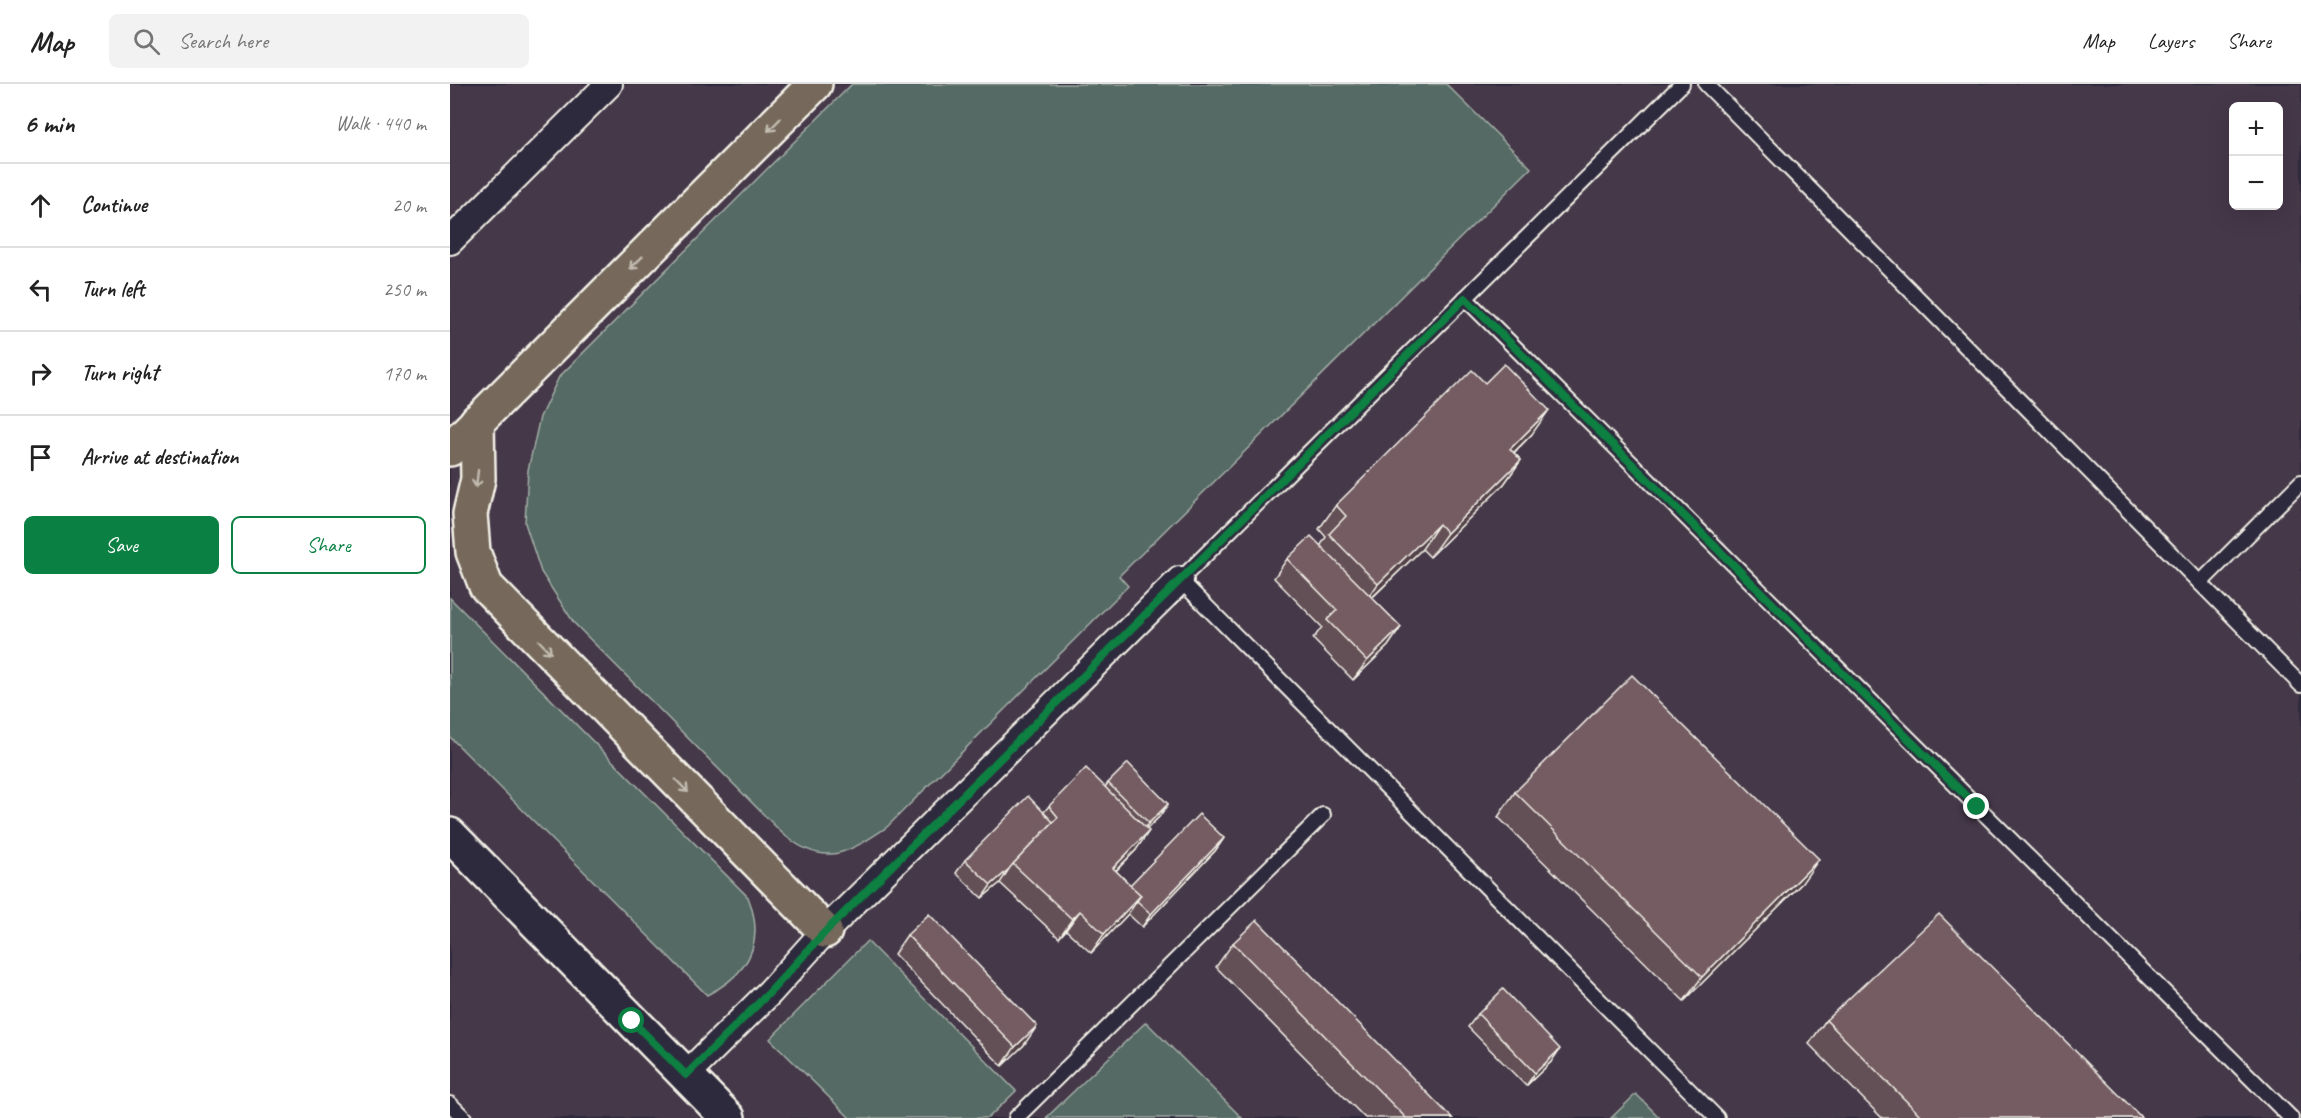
<!DOCTYPE html>
<html lang="en">
<head>
<meta charset="utf-8">
<style>
	:root { --surface:#fff; --page:#f2f2f2; --text:#222; --muted:#767676; --line:#e0e0e0; --accent:#0b8043 }
	body { margin:0; font-family:Caveat,sans-serif; background:var(--page); color:var(--text) }
	.controls { position:absolute; right:18px; top:18px; display:grid; overflow:hidden; border-radius:9px; box-shadow:0 6px 24px #0002 }
	.controls button { width:54px; height:54px; display:grid; place-items:center; padding:0; border:0; border-bottom:2px solid var(--line); background:var(--surface); color:var(--text); font:30px sans-serif }
	.stop { position:absolute; width:18px; height:18px; margin:-14px; border:4px solid #0b8043; border-radius:50%; background:#fff }
	.stop.end { background:#0b8043; border-color:#fff; box-shadow:0 2px 6px #0008 }
	.list { margin:0; padding:0; list-style:none }
	h2 { display:flex; justify-content:space-between; align-items:center; height:78px; margin:0; padding:0 24px; font-size:26px }
	h2 small { font-size:20px; font-weight:400; color:var(--muted) }
	.list li { display:grid; grid-template-columns:39px 1fr auto; gap:18px; align-items:center; box-sizing:border-box; height:84px; padding:0 24px; border-top:2px solid var(--line) }
	.list b { display:block; font-size:22px; white-space:nowrap }
	.list em { font-size:20px; font-style:normal; color:var(--muted) }
	.actions { display:flex; gap:12px; padding:18px 24px }
	.actions a { flex:1; padding:14px 0; border:2px solid var(--accent); border-radius:9px; text-align:center; font-size:21px; color:var(--accent) }
	.actions .main { background:var(--accent); color:#fff }
	.icon { flex:none; width:33px; height:33px; fill:none; stroke:currentColor; stroke-width:2; stroke-linecap:round; stroke-linejoin:round }
	.map { position:relative; flex:none; width:1851px; height:1034px; overflow:hidden }
	header { display:flex; align-items:center; gap:36px; box-sizing:border-box; height:84px; padding:0 30px; background:var(--surface); border-bottom:2px solid var(--line) }
	header strong { font-size:28px }
	nav { display:flex; gap:33px; margin-inline-start:auto; font-size:21px }
	.search { width:420px; height:54px; background:var(--page); display:flex; align-items:center; gap:15px; box-sizing:border-box; padding:0 21px; border-radius:9px; color:var(--muted); font-size:22px }
	main { display:flex }
	aside { flex:1; background:var(--surface) }
	.map>svg:first-child { display:block }
	.built { fill:#443949; fill-rule:evenodd }
	.green { fill:#546a65; stroke:#a4aea6; stroke-width:1.5 }
	.lines { fill:none; stroke-linecap:round; stroke-linejoin:round }
	.lane-casing { stroke:#f4f1e8; stroke-width:18 }
	.street-casing { stroke:#f4f1e8; stroke-width:30 }
	.secondary-casing { stroke:#f4f1e8; stroke-width:38 }
	.highway-casing { stroke:#f4f1e8; stroke-width:38 }
	.lane { stroke:#2f2a3d; stroke-width:14 }
	.street { stroke:#2f2a3d; stroke-width:26 }
	.secondary { stroke:#2f2a3d; stroke-width:33 }
	.highway { stroke:#76695c; stroke-width:33 }
	.wall { fill:#644f56; stroke:#f4f1e8; stroke-width:1.5 }
	.shaded-wall { fill:#514046; stroke:#f4f1e8; stroke-width:1.5 }
	.building { fill:#745c64; stroke:#f4f1e8; stroke-width:1.5 }
	.oneway { stroke:#c2bbb0 }
	.route { stroke:#0b8043; stroke-width:8 }
</style>
</head>
<body>
<header>
<strong>Map</strong>
<div class="search"><svg class="icon" aria-label="search" viewBox="0 0 24 24"><circle cx="10" cy="10" r="6"/><path d="M15 15l6 6"/></svg>Search here</div>
<nav><a>Map</a><a>Layers</a><a>Share</a></nav>
</header>
<main>
<aside>
<h2>6 min<small>Walk · 440 m</small></h2>
<ul class="list">
<li><svg class="icon" aria-label="ahead" viewBox="0 0 24 24"><path d="M12 20V5M6 11l6-6 6 6"/></svg><div><b>Continue</b></div><em>20 m</em></li>
<li><svg class="icon" aria-label="left" viewBox="0 0 24 24"><path d="M17 20v-9H6M10 6l-5 5 5 5"/></svg><div><b>Turn left</b></div><em>250 m</em></li>
<li><svg class="icon" aria-label="right" viewBox="0 0 24 24"><path d="M7 20v-9h11M14 6l5 5-5 5"/></svg><div><b>Turn right</b></div><em>170 m</em></li>
<li><svg class="icon" aria-label="arrive" viewBox="0 0 24 24"><path d="M6 21V4h12l-3 4 3 4H6"/></svg><div><b>Arrive at destination</b></div></li>
</ul>
<div class="actions"><a class="main">Save</a><a>Share</a></div>
</aside>
<div class="map">
<svg width="1851" height="1034" viewBox="0 0 1851 1034">
	<rect width="100%" height="100%" fill="#2f2a3d"/>
	<filter id="ink" filterUnits="userSpaceOnUse"><feTurbulence type="fractalNoise" baseFrequency=".0167" numOctaves="2"/><feDisplacementMap in="SourceGraphic" scale="12" xChannelSelector="R" yChannelSelector="G"/><feConvolveMatrix kernelMatrix="1 2 1 2 8 2 1 2 1" color-interpolation-filters="sRGB"/></filter>
	<g filter="url(#ink)">
		<path class="built" d="M0,0H1851V1034H0ZM1784,22H1828V122H1784Z"/>
		<g class="green">
			<path d="M402,0H996L1081,84L669,492L678,502L437,743C398,769 375,785 333,750L124,539L91,488L75,439L78,386L90,333L109,293Z"/>
			<path d="M0,514L298,813C316,859 299,890 257,911L0,653Z"/>
			<polygon points="417,857 566,1007 538,1034 400,1034 320,955"/>
			<polygon points="696,938 792,1034 596,1034"/>
			<polygon points="1186,1010 1210,1034 1161,1034"/>
		</g>
		<g class="lines">
			<g class="lane-casing">
				<g id="lane">
					<polyline points="1232,0 730,496 1267,1034"/>
					<polyline points="1256,0 1851,601"/>
					<polyline points="1015,214 1841,1034"/>
					<polyline points="1750,499 1851,398"/>
					<polyline points="0,1020 14,1034"/>
					<polyline points="566,1034 873,731"/>
				</g>
			</g>
			<g class="street-casing">
				<g id="street">
					<polyline points="0,157 159,0"/>
					<polyline points="236,991 320,908 375,847 730,496"/>
				</g>
			</g>
			<g class="secondary-casing">
				<polyline id="secondary" points="0,751 278,1034"/>
			</g>
			<g class="highway-casing">
				<g id="highway">
					<polyline points="27,337 28,395 20,430 23,468 36,502 375,847"/>
					<polyline points="0,365 365,0"/>
				</g>
			</g>
			<use href="#lane" class="lane"/>
			<use href="#street" class="street"/>
			<use href="#secondary" class="secondary"/>
			<use href="#highway" class="highway"/>
		</g>
		<g class="wall">
			<polygon points="1035,299 1082,350 1064,369 1071,376 1054,400 980,473 972,465 922,514 951,543 938,562 903,596 863,555 872,543 824,494 837,475 871,461 876,453 869,445 886,421"/>
			<polygon points="658,699 718,720 709,733 697,745 686,766 666,787 680,801 774,754 765,767 692,843 678,830 641,869 616,846 609,854 550,799 532,814 506,789 515,776 594,728 599,722 655,703"/>
			<polygon points="1065,708 1352,799 1234,917 1048,733"/>
			<polygon points="457,851 574,961 552,982 444,870"/>
			<polygon points="783,859 1002,1034 915,1034 766,883"/>
			<polygon points="1028,930 1101,978 1076,1002 1018,943"/>
			<polygon points="1376,936 1692,1034 1432,1034 1359,960"/>
		</g>
		<g class="shaded-wall">
			<polygon points="1099,326 1082,350 1043,389 1060,365"/>
			<polygon points="1071,376 1054,400 980,473 997,449"/>
			<polygon points="989,440 972,465 911,524 928,500"/>
			<polygon points="951,543 938,562 903,596 917,577"/>
			<polygon points="718,720 709,733 689,752 699,739"/>
			<polygon points="699,747 686,766 649,803 663,784"/>
			<polygon points="774,754 765,767 692,843 701,830"/>
			<polygon points="1369,775 1352,799 1234,917 1252,893"/>
			<polygon points="559,785 550,799 532,814 541,801"/>
			<polygon points="691,811 678,830 641,869 654,850"/>
			<polygon points="630,827 616,846 609,854 622,835"/>
			<polygon points="587,942 574,961 552,982 565,963"/>
			<polygon points="1110,965 1101,978 1076,1002 1085,989"/>
		</g>
		<g class="building">
			<polygon points="1054,280 1099,326 1060,365 1071,376 997,449 989,440 928,500 879,450 896,432 886,421 1022,286 1035,299"/>
			<polygon points="861,452 951,543 917,577 877,536 887,526 837,475"/>
			<polygon points="1182,591 1369,775 1252,893 1065,708"/>
			<polygon points="678,679 718,720 699,739 658,699"/>
			<polygon points="636,684 699,747 663,784 691,811 654,850 630,827 622,835 563,780 608,733 599,722"/>
			<polygon points="578,712 603,738 563,780 559,785 541,801 515,776"/>
			<polygon points="749,730 774,754 701,830 687,817 691,811 680,801"/>
			<polygon points="479,830 587,942 565,963 457,851"/>
			<polygon points="1489,830 1692,1034 1473,1034 1376,936"/>
			<polygon points="807,836 1002,1034 956,1034 783,859"/>
			<polygon points="1053,905 1110,965 1085,989 1028,930"/>
		</g>
		<defs><path id="oneway-shaft" d="M-6 0H5M1.5-3L5.5 0L1.5 3" fill="none" stroke-width="1.6" stroke-linecap="round" stroke-linejoin="round" transform="scale(1.5)"/></defs>
		<g class="oneway">
			<use href="#oneway-shaft" transform="translate(324 41) rotate(135)"/>
			<use href="#oneway-shaft" transform="translate(186 179) rotate(135)"/>
			<use href="#oneway-shaft" transform="translate(27 395) rotate(97)"/>
			<use href="#oneway-shaft" transform="translate(95 563) rotate(46)"/>
			<use href="#oneway-shaft" transform="translate(232 702) rotate(46)"/>
		</g>
	</g>
	<g class="lines" filter="url(#ink)">
		<polyline class="route" points="182,937 236,991 320,908 375,848 1015,214 1527,723"/>
	</g>
</svg>
<div class="controls">
<button>+</button>
<button>−</button>
</div>
<div class="stop" style="left:182px;top:937px"></div>
<div class="stop end" style="left:1527px;top:723px"></div>
</div>
</main>
</body>
</html>
